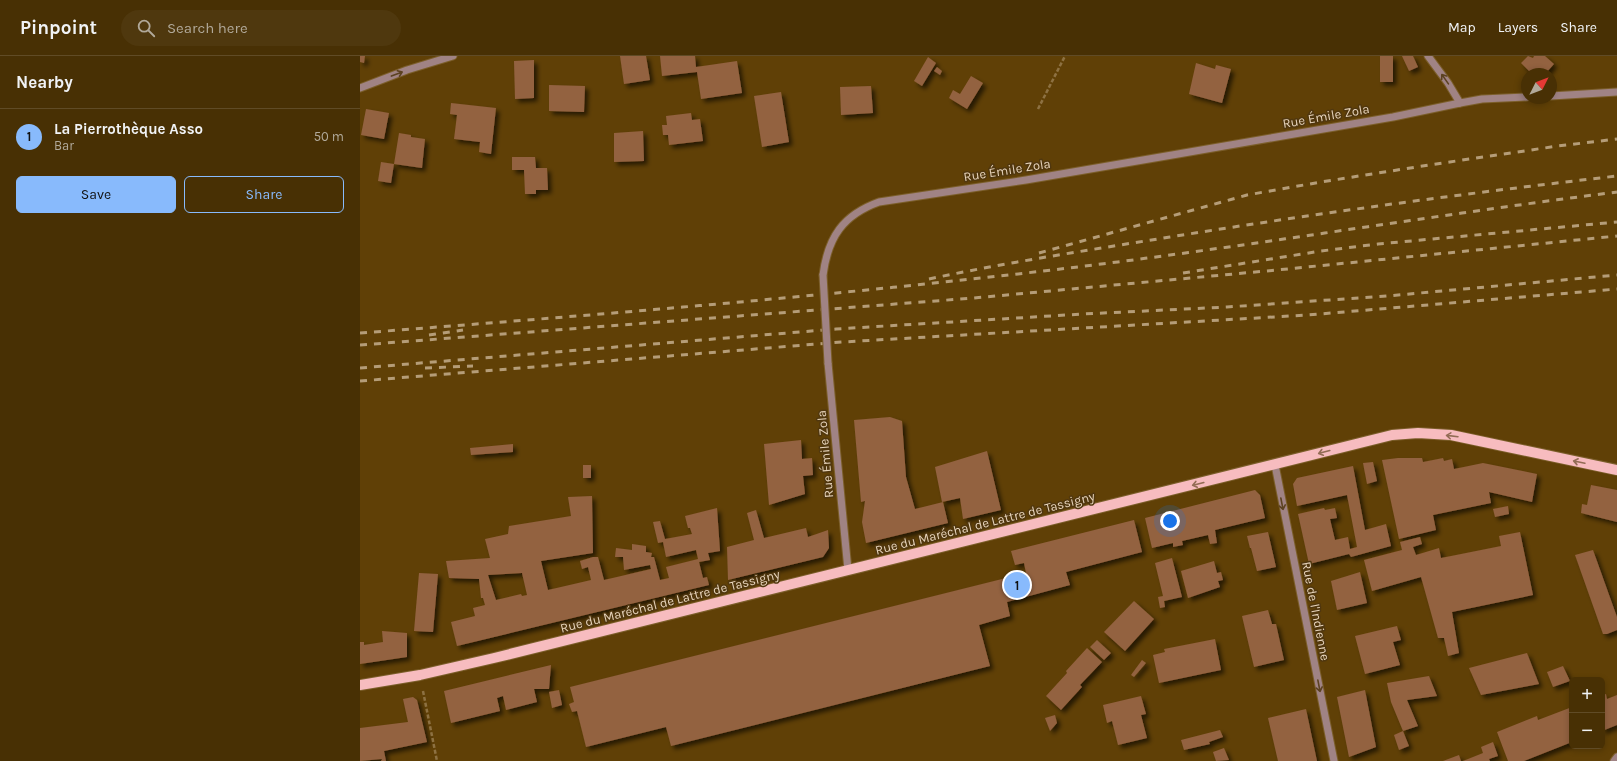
<!DOCTYPE html>
<html lang="en">
<head>
<meta charset="utf-8">
<style>
	:root { --surface:#483004; --page:#4f380e; --text:#f1f3f6; --muted:#b1a99a; --line:#604b26; --accent:#88bafc }
	body { margin:0; font-family:Karla,sans-serif; background:var(--page); color:var(--text) }
	.controls { position:absolute; right:12px; bottom:12px; display:grid; overflow:hidden; border-radius:6px; box-shadow:0 2px 6px #0003 }
	.controls button { width:36px; height:36px; display:grid; place-items:center; padding:0; border:0; border-bottom:1px solid var(--line); background:var(--surface); color:var(--text); font:20px sans-serif }
	.compass { position:absolute; left:1161px; top:12px; width:36px; height:36px; border-radius:50%; background:var(--surface); box-shadow:0 2px 6px #0003; rotate:48deg }
	.you { position:absolute; left:810px; top:465px; width:14px; height:14px; margin:-10px; border:3px solid #fff; border-radius:50%; background:#1a73e8; box-shadow:0 0 0 6px #1a73e833 }
	.badge { display:grid; place-items:center; width:26px; height:26px; border-radius:50%; background:var(--accent); color:#111; font-size:13px; font-weight:700 }
	.pin { position:absolute; translate:-50% -50%; border:2px solid #fff; box-shadow:0 1px 4px #0006 }
	.list { margin:0; padding:0; list-style:none }
	h2 { display:flex; justify-content:space-between; align-items:center; height:52px; margin:0; padding:0 16px; font-size:17px }
	h2 small { font-size:13px; font-weight:400; color:var(--muted) }
	.list li { display:grid; grid-template-columns:26px 1fr auto; gap:12px; align-items:center; box-sizing:border-box; height:56px; padding:0 16px; border-top:1px solid var(--line) }
	.list b { display:block; font-size:15px; white-space:nowrap }
	.list p { margin:0; font-size:13px; white-space:nowrap; color:var(--muted) }
	.list em { font-size:13px; font-style:normal; color:var(--muted) }
	.actions { display:flex; gap:8px; padding:12px 16px }
	.actions a { flex:1; padding:9px 0; border:1px solid var(--accent); border-radius:6px; text-align:center; font-size:14px; color:var(--accent) }
	.actions .main { background:var(--accent); color:#111 }
	.icon { flex:none; width:22px; height:22px; fill:none; stroke:currentColor; stroke-width:2; stroke-linecap:round; stroke-linejoin:round }
	.map { position:relative; flex:none; width:1257px; height:705px; overflow:hidden }
	header { display:flex; align-items:center; gap:24px; box-sizing:border-box; height:56px; padding:0 20px; background:var(--surface); border-bottom:1px solid var(--line) }
	header strong { font-size:19px }
	nav { display:flex; gap:22px; margin-inline-start:auto; font-size:14px }
	.search { width:280px; height:36px; background:var(--page); display:flex; align-items:center; gap:10px; box-sizing:border-box; padding:0 14px; border-radius:22px; color:var(--muted); font-size:15px }
	main { display:flex }
	aside { flex:1; background:var(--surface) }
	.map>svg:first-child { display:block }
	.building { fill:#936240; fill-rule:evenodd; filter:url(#shadow) }
	.lines { fill:none; stroke-linecap:round; stroke-linejoin:round }
	.minor-casing { stroke:#7b5e2a; stroke-width:9 }
	.major-casing { stroke:#7b5e2a; stroke-width:12 }
	.path { stroke:#8d7142; stroke-width:2.5; stroke-dasharray:4 2; stroke-linecap:butt }
	.minor { stroke:#a08384; stroke-width:7 }
	.major { stroke:#f7bcbf; stroke-width:10 }
	.rail { stroke:#b59d78; stroke-width:3; stroke-dasharray:7 7; stroke-linecap:butt }
	.minor-bridge-casing { stroke:#7b5e2a; stroke-width:9; stroke-linecap:butt }
	.minor-bridge { stroke:#a08384; stroke-width:7 }
	.oneway { stroke:#5c4221 }
	.oneway2 { stroke:#936c55 }
	.labels { text-anchor:middle; dominant-baseline:central; stroke-width:3; stroke-linejoin:round; paint-order:stroke }
	.street-label { font-size:13px; fill:#e7d4bb; stroke:#50370f }
</style>
</head>
<body>
<header>
<strong>Pinpoint</strong>
<div class="search"><svg class="icon" aria-label="search" viewBox="0 0 24 24"><circle cx="10" cy="10" r="6"/><path d="M15 15l6 6"/></svg>Search here</div>
<nav><a>Map</a><a>Layers</a><a>Share</a></nav>
</header>
<main>
<aside>
<h2>Nearby<small></small></h2>
<ul class="list">
<li><span class="badge">1</span><div><b>La Pierrothèque Asso</b><p>Bar</p></div><em>50 m</em></li>
</ul>
<div class="actions"><a class="main">Save</a><a>Share</a></div>
</aside>
<div class="map">
<svg width="1257" height="705" viewBox="0 0 1257 705">
	<defs>
		<filter id="shadow"><feDropShadow dx="3.5" dy="3.5" stdDeviation="2" flood-color="#0009"/></filter>
	</defs>
	<rect width="100%" height="100%" fill="#604006"/>
	<g class="building">
		<polygon points="0,0 5,0 4,7 0,6"/>
		<polygon points="260,0 286,0 290,24 264,28"/>
		<polygon points="300,0 335,0 336,11 377,5 382,37 341,43 337,16 302,20"/>
		<rect x="1020" y="0" width="13" height="26"/>
		<polygon points="1042,0 1053,0 1058,11 1049,15"/>
		<polygon points="1168,0 1173,2 1174,0 1185,0 1194,8 1186,17 1183,14 1179,18 1172,18 1161,7"/>
		<polygon points="568,1 576,7 562,30 554,25"/>
		<polygon points="174,4 174,42 155,43 154,5"/>
		<polygon points="836,7 855,13 856,9 871,13 862,47 829,38"/>
		<polygon points="577,11 582,15 580,19 574,15"/>
		<polygon points="611,20 623,27 607,53 589,42 593,34 600,38"/>
		<polygon points="189,29 225,30 224,56 189,55"/>
		<polygon points="511,30 513,57 481,59 480,31"/>
		<polygon points="421,36 429,86 402,91 394,40"/>
		<polygon points="91,47 136,52 131,98 119,96 120,86 94,83 97,59 90,58"/>
		<polygon points="6,53 29,57 24,83 1,79"/>
		<polygon points="331,57 332,64 340,63 343,85 309,89 308,79 303,79 302,69 307,69 306,60"/>
		<polygon points="283,75 284,105 254,106 254,77"/>
		<polygon points="39,77 51,79 51,81 65,83 62,112 34,108"/>
		<polygon points="152,101 175,101 176,112 187,112 188,134 176,134 176,138 165,138 164,114 152,114"/>
		<polygon points="21,106 34,108 31,127 18,125"/>
		<polygon points="530,361 542,365 546,421 555,453 583,446 588,467 506,487 502,466 505,445 501,446 494,364"/>
		<polygon points="441,384 442,403 452,402 453,419 443,420 445,438 409,449 404,388"/>
		<polygon points="153,388 153,396 111,399 110,392"/>
		<polygon points="627,395 641,454 603,463 600,442 582,446 575,411"/>
		<polygon points="1038,402 1062,402 1063,406 1083,402 1084,405 1092,403 1094,413 1123,407 1177,418 1172,446 1129,436 1131,447 1073,459 1076,474 1039,483 1022,404"/>
		<polygon points="1013,406 1017,425 1007,428 1003,407"/>
		<rect x="223" y="409" width="8" height="13"/>
		<polygon points="993,410 1005,474 1026,468 1031,490 991,501 989,498 949,508 938,458 964,452 965,454 975,452 977,462 970,463 975,484 988,481 990,493 997,491 987,439 937,450 933,428 937,422"/>
		<polygon points="1231,429 1257,434 1257,466 1221,457 1222,448 1227,449"/>
		<polygon points="895,434 900,439 905,462 855,474 857,487 850,488 848,479 822,485 823,489 813,491 813,487 792,492 785,462"/>
		<path d="M232,440L233,497L181,505L188,534L231,524L228,511L222,513L220,505L233,501H238L244,524L291,513L290,509L264,514L263,501H255L256,492L272,494V488L286,490V496L292,497L291,501H294L300,524L309,522L306,511L338,503L336,494L306,501L303,486L298,487L293,466L300,465L305,483L332,478L330,472H328L325,460L357,452L360,495L348,497L350,504L339,506L343,522L347,521L349,529L97,590L91,566L115,560L113,552L125,549L123,542H121L119,523L89,522L86,505L130,502L125,483L148,478L149,470L211,460L208,441ZM162,517L167,539L162,540L161,538L136,544L128,519Z"/>
		<polygon points="1148,450 1149,458 1135,461 1133,453"/>
		<polygon points="396,454 404,482 446,472 448,481 468,474 469,492 463,501 368,524 367,491 394,484 387,457"/>
		<polygon points="774,464 782,496 706,516 710,529 647,546 650,560 619,569 630,610 311,690 306,671 226,691 217,655 212,656 209,648 214,646 210,631 666,517 664,507 655,509 651,495"/>
		<polygon points="908,476 916,511 897,515 891,492 890,492 887,480"/>
		<polygon points="1160,476 1173,539 1092,556 1099,597 1088,600 1084,582 1078,582 1061,521 1012,535 1004,504 1042,494 1040,486 1060,481 1062,488 1053,491 1056,499 1079,492 1081,502 1141,490 1139,480"/>
		<polygon points="1233,494 1257,561 1257,574 1247,578 1243,578 1215,499"/>
		<polygon points="812,502 822,541 804,545 805,551 800,552 798,541 803,540 795,507"/>
		<polygon points="854,505 857,517 861,516 863,524 858,525 860,531 828,542 821,515"/>
		<polygon points="1000,516 1007,547 977,554 971,525"/>
		<polygon points="59,517 78,518 73,576 54,575"/>
		<polygon points="774,545 794,563 765,595 744,576"/>
		<polygon points="908,554 912,568 916,568 924,604 894,611 882,560"/>
		<polygon points="1037,570 1041,584 1033,586 1040,609 1005,618 995,580"/>
		<polygon points="22,575 47,577 47,601 0,608 0,586 4,586 4,589 23,586"/>
		<polygon points="855,583 861,614 799,627 793,599 805,596 804,593"/>
		<polygon points="737,584 751,597 744,604 730,591"/>
		<polygon points="727,592 742,606 720,629 722,631 701,654 686,640 707,617 706,615"/>
		<polygon points="1167,597 1179,628 1121,639 1109,612"/>
		<polygon points="782,604 786,607 774,621 771,619"/>
		<polygon points="191,609 189,633 174,633 177,646 146,654 143,640 137,642 140,655 91,667 84,635"/>
		<polygon points="1203,610 1210,625 1193,631 1187,616"/>
		<polygon points="1069,620 1077,640 1047,644 1058,670 1043,675 1049,690 1039,694 1034,679 1043,675 1031,646 1027,627"/>
		<polygon points="199,634 202,649 192,652 189,636"/>
		<polygon points="1005,634 1016,691 989,701 977,641"/>
		<polygon points="1246,638 1247,643 1257,639 1257,669 1242,675 1242,639"/>
		<polygon points="781,640 786,658 781,659 787,682 758,689 752,665 747,667 743,649"/>
		<polygon points="53,641 57,644 67,686 24,695 26,705 21,705 22,703 0,705 0,672 48,666 43,643"/>
		<polygon points="1212,651 1212,686 1164,705 1148,705 1137,676 1177,660 1178,664"/>
		<polygon points="946,653 957,705 918,705 908,662"/>
		<polygon points="695,659 697,667 690,675 685,662"/>
		<polygon points="860,674 863,681 849,686 850,688 824,694 821,684"/>
		<polygon points="1133,686 1138,700 1129,703 1130,705 1103,705 1123,697 1121,691"/>
		<polygon points="864,692 869,704 856,705 853,696"/>
		<polygon points="1099,699 1101,705 1083,705"/>
	</g>
	<g class="lines">
		<g class="minor-casing">
			<g id="minor">
				<polyline points="1068,0 1088,27 1100,47"/>
				<polyline points="0,32 47,14 93,0"/>
				<polyline points="1191,40 1257,36"/>
				<path d="M463,219C468,181 483,159 519,146L666,124L818,98L1033,61L1100,47L1122,43L1167,41"/>
				<polyline points="468,307 488,514"/>
				<polyline points="915,409 974,705"/>
				<polyline points="1254,705 1257,701"/>
			</g>
		</g>
		<g class="major-casing">
			<polyline id="major" points="0,629 60,619 134,602 1032,379 1058,377 1091,379 1257,414"/>
		</g>
		<g class="path">
			<polyline points="678,53 705,0"/>
			<polyline points="63,635 77,705"/>
		</g>
		<use href="#minor" class="minor"/>
		<use href="#major" class="major"/>
		<g class="rail">
			<polyline points="679,197 887,139 961,126 1069,109 1198,90 1257,83"/>
			<polyline points="823,217 961,195 1018,188 1257,166"/>
			<path d="M569,223C649,206 730,194 810,181C959,157 1108,137 1257,120"/>
			<path d="M0,277C237,259 473,240 709,212C892,190 1074,159 1257,136"/>
			<polyline points="69,279 103,274"/>
			<polyline points="0,289 614,242 917,214 1257,180"/>
			<polyline points="0,312 476,273 723,258 867,251 1027,240 1257,219"/>
			<polyline points="65,312 113,310"/>
			<polyline points="0,325 482,286 948,259 1257,233"/>
		</g>
		<g class="minor-bridge-casing">
			<polyline id="minor-bridge" points="463,219 468,307"/>
		</g>
		<use href="#minor-bridge" class="minor-bridge"/>
	</g>
	<defs><path id="oneway-shaft" d="M-6 0H5M1.5-3L5.5 0L1.5 3" fill="none" stroke-width="1.6" stroke-linecap="round" stroke-linejoin="round"/></defs>
	<g class="oneway">
		<use href="#oneway-shaft" transform="translate(37 18) rotate(-20)"/>
		<use href="#oneway-shaft" transform="translate(1085 23) rotate(-125)"/>
		<use href="#oneway-shaft" transform="translate(922 448) rotate(79)"/>
		<use href="#oneway-shaft" transform="translate(959 630) rotate(79)"/>
	</g>
	<g class="oneway2">
		<use href="#oneway-shaft" transform="translate(1092 380) rotate(-173)"/>
		<use href="#oneway-shaft" transform="translate(964 396) rotate(165)"/>
		<use href="#oneway-shaft" transform="translate(1219 406) rotate(-168)"/>
		<use href="#oneway-shaft" transform="translate(838 428) rotate(166)"/>
	</g>
	<g class="labels">
		<g class="street-label">
			<text transform="translate(966 60) rotate(-10)">Rue Émile Zola</text>
			<text transform="translate(647 114) rotate(-9)">Rue Émile Zola</text>
			<text transform="translate(465 398) rotate(-95)">Rue Émile Zola</text>
			<text transform="translate(625 467) rotate(-14)">Rue du Maréchal de Lattre de Tassigny</text>
			<text transform="translate(310 545) rotate(-14)">Rue du Maréchal de Lattre de Tassigny</text>
			<text transform="translate(956 555) rotate(79)">Rue de l'Indienne</text>
		</g>
	</g>
</svg>
<div class="controls">
<button>+</button>
<button>−</button>
</div>
<svg class="compass" viewBox="-18 -18 36 36"><path d="M0-13l5 13h-10z" fill="#e53935"/><path d="M0 13l5-13h-10z" fill="#b1a99a"/></svg>
<div class="you"></div>
<div class="pin badge" style="left:657px;top:529px">1</div>
</div>
</main>
</body>
</html>
